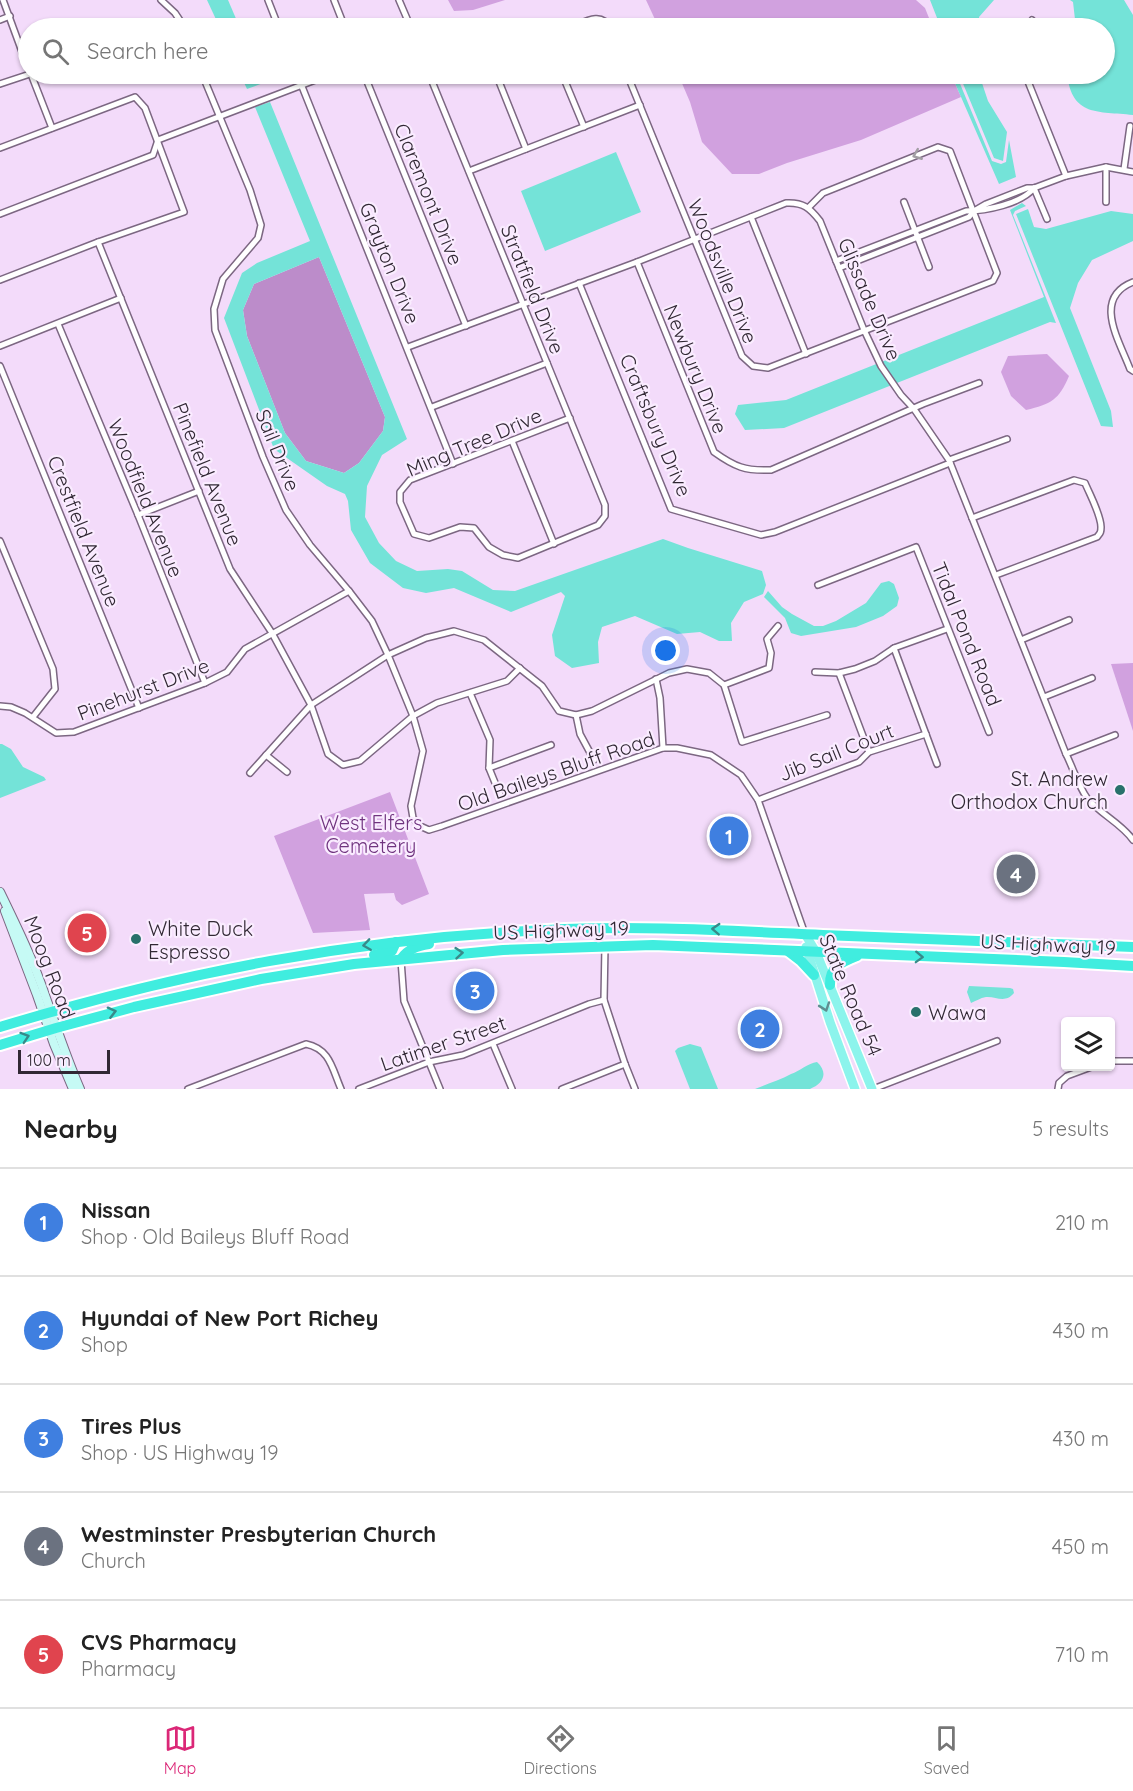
<!DOCTYPE html>
<html lang="en">
<head>
<meta charset="utf-8">
<style>
	:root { --surface:#fff; --page:#f2f2f2; --text:#222; --muted:#767676; --line:#e0e0e0; --accent:#db2777 }
	body { margin:0; font-family:Quicksand,sans-serif; background:var(--page); color:var(--text) }
	.controls { position:absolute; right:18px; bottom:18px; display:grid; overflow:hidden; border-radius:6px; box-shadow:0 2px 4px #0004 }
	.controls button { width:54px; height:54px; display:grid; place-items:center; padding:0; border:0; border-bottom:2px solid var(--line); background:var(--surface); color:var(--text); font:30px sans-serif }
	.scale { position:absolute; left:18px; bottom:15px; width:92px; box-sizing:border-box; padding-left:6px; border:3px solid #312834; border-top:0; font-size:16px; line-height:21px; white-space:nowrap; color:#312834; -webkit-text-stroke:4px #faecff; paint-order:stroke }
	.you { position:absolute; left:666px; top:651px; width:21px; height:21px; margin:-15px; border:4px solid #fff; border-radius:50%; background:#1a73e8; box-shadow:0 0 0 9px #1a73e833 }
	.badge { display:grid; place-items:center; width:39px; height:39px; border-radius:50%; background:var(--accent); color:#fff; font-size:20px; font-weight:700 }
	.pin { position:absolute; translate:-50% -50%; border:3px solid #fff; box-shadow:0 2px 6px #0006 }
	.list { margin:0; padding:0; list-style:none }
	h2 { display:flex; justify-content:space-between; align-items:center; height:78px; margin:0; padding:0 24px; font-size:26px }
	h2 small { font-size:20px; font-weight:400; color:var(--muted) }
	.list li { display:grid; grid-template-columns:39px 1fr auto; gap:18px; align-items:center; box-sizing:border-box; height:108px; padding:0 24px; border-top:2px solid var(--line) }
	.list b { display:block; font-size:22px; white-space:nowrap }
	.list p { margin:0; font-size:20px; white-space:nowrap; color:var(--muted) }
	.list em { font-size:20px; font-style:normal; color:var(--muted) }
	.icon { flex:none; width:33px; height:33px; fill:none; stroke:currentColor; stroke-width:2; stroke-linecap:round; stroke-linejoin:round }
	.map { position:relative; flex:none; width:1133px; height:1089px; overflow:hidden }
	.search { position:absolute; background:var(--surface); box-shadow:0 2px 4px #0004; left:18px; right:18px; top:18px; height:66px; display:flex; align-items:center; gap:15px; box-sizing:border-box; padding:0 21px; border-radius:33px; color:var(--muted); font-size:22px }
	.sheet { height:618px; background:var(--surface) }
	nav { display:flex; justify-content:space-around; align-items:center; box-sizing:border-box; height:84px; border-top:2px solid var(--line); background:var(--surface); font-size:16px; color:var(--muted) }
	nav a { display:grid; justify-items:center; gap:3px }
	nav .on { color:var(--accent) }
	.map>svg:first-child { display:block }
	.green { fill:#d1a1df }
	.forest { fill:#bc8cca }
	.water { fill:#74e3d8; fill-rule:evenodd }
	.lines { fill:none; stroke-linecap:round; stroke-linejoin:round }
	.street-casing { stroke:#7c6782; stroke-width:8 }
	.secondary-casing { stroke:#7c6782; stroke-width:10 }
	.primary-casing { stroke:#fff; stroke-width:12 }
	.highway-casing { stroke:#fff; stroke-width:14 }
	.street { stroke:#fff; stroke-width:5 }
	.secondary { stroke:#c6faf5; stroke-width:8 }
	.primary { stroke:#8cf4ec; stroke-width:9 }
	.highway { stroke:#40eddf; stroke-width:10 }
	.oneway { stroke:#a29ea4 }
	.oneway2 { stroke:#388a8a }
	.oneway3 { stroke:#5e8e90 }
	.poi-dot { fill:#28716b; stroke:#faecff; stroke-width:2 }
	.labels { text-anchor:middle; dominant-baseline:central; stroke-width:4.5; stroke-linejoin:round; paint-order:stroke }
	.street-label { font-size:20px; fill:#312834; stroke:#faecff }
	.poi-label { font-size:20px; fill:#312834; stroke:#faecff; text-anchor:start }
	.park-label { font-size:20px; fill:#70347f; stroke:#faecff }
</style>
</head>
<body>
<div class="map">
<svg width="1133" height="1089" viewBox="0 0 1133 1089">
	<rect width="100%" height="100%" fill="#f3dbfa"/>
	<g class="green">
		<polygon points="448,0 505,0 473,10 454,11"/>
		<polygon points="646,0 916,0 925,8 933,28 659,28"/>
		<polygon points="678,74 951,74 961,97 861,140 787,163 759,174 732,174 702,142 690,102"/>
		<path d="M1047,354L1069,376C1059,400 1051,404 1026,410L1011,396L1001,372L1008,356Z"/>
		<polygon points="1133,663 1133,731 1111,664"/>
		<polygon points="390,792 429,894 402,905 396,900 394,893 364,894 370,930 313,933 274,836"/>
	</g>
	<polygon class="forest" points="319,257 385,417 383,431 359,463 344,473 306,461 285,433 247,336 243,310 254,284"/>
	<g class="water">
		<polygon points="207,0 228,0 240,28 220,28"/>
		<polygon points="930,0 994,0 979,17 980,28 941,28"/>
		<path d="M1070,0H1124L1133,15V115C1098,111 1072,117 1067,74H1104V28H1076L1073,2Z"/>
		<polygon points="240,74 259,74 263,83 247,89"/>
		<polygon points="951,74 956,74 992,161 1001,164 1006,162 1009,140 1016,177 999,184"/>
		<polygon points="959,74 981,74 981,80 988,101 1007,132 1003,161 994,158"/>
		<path d="M270,102L407,439L382,455L367,486L365,517L379,543L396,561L417,571L448,569L462,571L493,590L515,591L663,539L688,548L762,571L766,585L763,594L744,602L731,623L732,641H719L700,632L677,634L635,616L602,627L598,642L599,663L572,668L555,656L552,635L565,596L561,592L511,612L454,588L426,593L403,588L370,563L351,530L348,501L345,494L327,486L274,449L224,318L242,273L257,263L310,241L255,107ZM319,257L385,417L383,431L359,463L344,473L306,461L285,433L247,336L243,310L254,284Z"/>
		<polygon points="616,152 641,212 545,251 521,191"/>
		<polygon points="1022,203 1026,206 1015,211 1013,215 1056,323 1050,322 784,428 745,430 735,414 738,405 786,400 1044,297 1010,210"/>
		<polygon points="1028,209 1034,227 1046,229 1111,211 1133,214 1133,241 1092,260 1078,283 1070,308 1111,411 1113,427 1101,426 1016,214"/>
		<polygon points="889,581 894,584 899,598 897,606 883,616 856,627 801,636 791,633 785,618 764,597 768,591 782,607 792,614 814,626 823,626 836,621 866,603 881,583"/>
		<polygon points="0,744 2,744 11,749 23,767 44,777 46,780 0,798"/>
		<path d="M969,986L1010,988L1013,989L1014,993C1005,1004 996,996 986,997C980,998 976,1001 971,1003L967,992Z"/>
		<polygon points="690,1044 701,1047 718,1089 690,1089 675,1051 678,1048"/>
		<path d="M817,1062C829,1073 823,1084 810,1089H755C767,1084 780,1080 791,1074C800,1071 808,1063 817,1062Z"/>
	</g>
	<g class="lines">
		<g class="street-casing">
			<g id="street">
				<polyline points="3,0 28,68"/>
				<polyline points="161,0 175,13 185,28"/>
				<polyline points="268,0 279,28"/>
				<polyline points="334,0 345,28"/>
				<polyline points="399,0 411,28"/>
				<polyline points="0,20 10,16"/>
				<path d="M570,28C583,23 602,10 609,28"/>
				<polyline points="1027,28 1032,20"/>
				<polyline points="31,74 52,128"/>
				<polyline points="202,74 250,190 261,225 258,238 223,279 214,309 215,330 263,457 286,510 310,545 349,591 372,621 388,655 413,716 423,751 411,806 413,818 420,826 429,830 442,826 663,748 677,748 711,755 741,775 758,800 805,934"/>
				<polyline points="297,74 453,464"/>
				<polyline points="364,74 466,326"/>
				<polyline points="429,74 605,505 605,516 598,525 518,558 503,555 489,547 474,528 460,527 429,538 414,534 400,502 400,492 410,480 570,418"/>
				<polyline points="496,74 526,149"/>
				<polyline points="562,74 584,127"/>
				<polyline points="627,74 742,356 753,366 768,368 993,281 997,273 950,151 938,147 823,193 809,207"/>
				<polyline points="1025,74 1066,176"/>
				<polyline points="432,80 450,74"/>
				<polyline points="0,84 30,74"/>
				<polyline points="0,148 135,97 145,108 184,212 98,242 0,280"/>
				<polyline points="1106,167 1106,202"/>
				<polyline points="1124,169 1130,126"/>
				<polyline points="469,171 640,105"/>
				<polyline points="1034,188 1047,219"/>
				<polyline points="904,202 929,267"/>
				<polyline points="0,214 153,155 158,140 331,74"/>
				<polyline points="751,217 806,354"/>
				<polyline points="98,242 230,569 272,633 311,705 328,754 343,765 360,761 413,716 437,703 507,681 520,668"/>
				<path d="M836,261L966,211C986,211 1021,204 1034,188"/>
				<path d="M637,262L714,452C735,467 745,471 771,470L923,404L979,383"/>
				<polyline points="839,268 969,217 974,211 986,204 1027,188 1034,188 1066,176 1106,167 1133,172"/>
				<path d="M1133,282C1092,298 1119,340 1130,369L1133,371"/>
				<polyline points="579,283 671,509 761,535 775,532 950,463"/>
				<polyline points="58,324 138,515 205,683"/>
				<polyline points="0,346 121,298"/>
				<path d="M408,347L637,262L786,203C803,202 810,208 820,221L864,330L881,366L901,395L914,409L949,460L1066,754C1073,768 1078,785 1087,798C1100,814 1121,823 1133,840"/>
				<polyline points="0,366 139,708"/>
				<polyline points="432,407 547,363"/>
				<polyline points="512,441 554,544"/>
				<polyline points="949,460 1007,439"/>
				<polyline points="138,515 199,491"/>
				<path d="M972,518L1074,480L1085,483C1090,495 1101,515 1101,527C1101,533 1100,533 1097,537L996,575"/>
				<polyline points="0,541 53,669 55,689 33,717"/>
				<polyline points="818,585 916,547 989,732"/>
				<polyline points="1021,640 1069,620"/>
				<polyline points="894,648 937,764"/>
				<polyline points="815,672 839,673 855,669 875,661 894,648 947,629"/>
				<polyline points="839,673 869,752"/>
				<polyline points="656,679 660,698 663,748"/>
				<polyline points="724,685 769,668 771,653 767,639 778,626"/>
				<polyline points="470,693 490,740 489,768 500,795"/>
				<polyline points="1044,697 1092,678"/>
				<polyline points="0,706 11,707 25,713 56,733 74,732 205,683 227,672 245,649 349,591"/>
				<polyline points="576,715 580,734 594,760"/>
				<polyline points="1066,754 1115,735"/>
				<polyline points="266,755 287,772"/>
				<polyline points="489,768 551,745"/>
				<polyline points="250,773 311,705 388,655 426,638 454,631 484,640 542,686 559,711 576,715 592,711 669,673 687,669 709,673 724,685 742,742 827,715"/>
				<polyline points="758,800 859,762 869,752 926,734"/>
				<polyline points="605,946 604,1000 625,1064 635,1089"/>
				<polyline points="401,960 404,1001 440,1089"/>
				<polyline points="493,1044 512,1089"/>
				<polyline points="1110,1061 1133,1061"/>
				<path d="M188,1089L306,1044C330,1049 332,1068 341,1089"/>
				<polyline points="359,1089 429,1062 463,1055 589,1004 604,1000"/>
				<polyline points="562,1089 625,1064"/>
				<polyline points="873,1089 997,1041"/>
				<polyline points="1058,1089 1059,1083 1067,1076 1094,1066"/>
			</g>
		</g>
		<g class="secondary-casing">
			<g id="secondary">
				<path d="M0,892C17,927 34,962 46,998C57,1029 67,1059 80,1089"/>
				<polyline points="5,911 37,995 54,1044 73,1089"/>
			</g>
		</g>
		<g class="primary-casing">
			<g id="primary">
				<polyline points="805,934 816,952 872,1089"/>
				<polyline points="806,947 830,1022 855,1089"/>
			</g>
		</g>
		<g class="highway-casing">
			<g id="highway">
				<polyline points="788,951 801,961 814,975"/>
				<polyline points="374,955 392,951 396,942"/>
				<path d="M401,959C408,949 417,946 429,944"/>
				<path d="M830,985C829,967 842,962 857,956"/>
				<path d="M0,1027C181,972 358,938 547,930C639,925 731,931 823,935C926,939 1030,943 1133,947"/>
				<polyline points="0,1045 56,1028 134,1007 261,979 354,964 503,950 653,945 1064,962 1133,966"/>
			</g>
		</g>
		<use href="#street" class="street"/>
		<use href="#secondary" class="secondary"/>
		<use href="#primary" class="primary"/>
		<use href="#highway" class="highway"/>
	</g>
	<defs><path id="oneway-chevron" d="M-2-3.5L2.5 0L-2 3.5" fill="none" stroke-width="1.6" stroke-linecap="round" stroke-linejoin="round" transform="scale(1.5)"/></defs>
	<use class="oneway" href="#oneway-chevron" transform="translate(917 155) rotate(158)"/>
	<g class="oneway2">
		<use href="#oneway-chevron" transform="translate(716 929) rotate(-177)"/>
		<use href="#oneway-chevron" transform="translate(367 945) rotate(172)"/>
		<use href="#oneway-chevron" transform="translate(459 953) rotate(-5)"/>
		<use href="#oneway-chevron" transform="translate(919 957) rotate(2)"/>
		<use href="#oneway-chevron" transform="translate(112 1012) rotate(-14)"/>
		<use href="#oneway-chevron" transform="translate(25 1037) rotate(-18)"/>
	</g>
	<use class="oneway3" href="#oneway-chevron" transform="translate(825 1007) rotate(71)"/>
	<g class="poi-dot">
		<circle cx="1120" cy="790" r="6"/>
		<circle cx="136" cy="939" r="6"/>
		<circle cx="916" cy="1012" r="6"/>
	</g>
	<g class="labels">
		<g class="street-label">
			<text transform="translate(429 194) rotate(68)">Claremont Drive</text>
			<text transform="translate(390 263) rotate(68)">Grayton Drive</text>
			<text transform="translate(723 271) rotate(68)">Woodsville Drive</text>
			<text transform="translate(533 289) rotate(68)">Stratfield Drive</text>
			<text transform="translate(870 299) rotate(67)">Glissade Drive</text>
			<text transform="translate(696 369) rotate(68)">Newbury Drive</text>
			<text transform="translate(656 425) rotate(67)">Craftsbury Drive</text>
			<text transform="translate(474 442) rotate(-23)">Ming Tree Drive</text>
			<text transform="translate(278 450) rotate(68)">Sail Drive</text>
			<text transform="translate(208 474) rotate(68)">Pinefield Avenue</text>
			<text transform="translate(146 498) rotate(68)">Woodfield Avenue</text>
			<text transform="translate(84 531) rotate(68)">Crestfield Avenue</text>
			<text transform="translate(967 634) rotate(68)">Tidal Pond Road</text>
			<text transform="translate(143 689) rotate(-21)">Pinehurst Drive</text>
			<text transform="translate(836 752) rotate(-22)">Jib Sail Court</text>
			<text transform="translate(556 771) rotate(-19)">Old Baileys Bluff Road</text>
			<text transform="translate(561 930) rotate(-2)">US Highway 19</text>
			<text transform="translate(1048 944) rotate(3)">US Highway 19</text>
			<text transform="translate(50 967) rotate(69)">Moog Road</text>
			<text transform="translate(851 995) rotate(67)">State Road 54</text>
			<text transform="translate(443 1043) rotate(-19)">Latimer Street</text>
		</g>
		<g class="poi-label">
			<text x="1108" y="778" text-anchor="end">St. Andrew<tspan x="1108" dy="23">Orthodox Church</tspan></text>
			<text x="148" y="928">White Duck<tspan x="148" dy="23">Espresso</tspan></text>
			<text x="928" y="1012">Wawa</text>
		</g>
		<g class="park-label">
			<text x="371" y="822">West Elfers<tspan x="371" dy="23">Cemetery</tspan></text>
		</g>
	</g>
</svg>
<div class="controls">
<button><svg class="icon" aria-label="layers" viewBox="0 0 24 24"><path d="M12 4l9 5-9 5-9-5zM3 14l9 5 9-5"/></svg></button>
</div>
<div class="scale">100 m</div>
<div class="you"></div>
<div class="pin badge" style="left:729px;top:836px;background:#3f7fe0">1</div>
<div class="pin badge" style="left:760px;top:1029px;background:#3f7fe0">2</div>
<div class="pin badge" style="left:475px;top:991px;background:#3f7fe0">3</div>
<div class="pin badge" style="left:1016px;top:874px;background:#6b7280">4</div>
<div class="pin badge" style="left:87px;top:933px;background:#e0444e">5</div>
<div class="search"><svg class="icon" aria-label="search" viewBox="0 0 24 24"><circle cx="10" cy="10" r="6"/><path d="M15 15l6 6"/></svg>Search here</div>
</div>
<section class="sheet">
<h2>Nearby<small>5 results</small></h2>
<ul class="list">
<li><span class="badge" style="background:#3f7fe0">1</span><div><b>Nissan</b><p>Shop · Old Baileys Bluff Road</p></div><em>210 m</em></li>
<li><span class="badge" style="background:#3f7fe0">2</span><div><b>Hyundai of New Port Richey</b><p>Shop</p></div><em>430 m</em></li>
<li><span class="badge" style="background:#3f7fe0">3</span><div><b>Tires Plus</b><p>Shop · US Highway 19</p></div><em>430 m</em></li>
<li><span class="badge" style="background:#6b7280">4</span><div><b>Westminster Presbyterian Church</b><p>Church</p></div><em>450 m</em></li>
<li><span class="badge" style="background:#e0444e">5</span><div><b>CVS Pharmacy</b><p>Pharmacy</p></div><em>710 m</em></li>
</ul>
</section>
<nav>
<a class="on"><svg class="icon" aria-label="map" viewBox="0 0 24 24"><path d="M3 6l6-2 6 2 6-2v14l-6 2-6-2-6 2zM9 4v14M15 6v14"/></svg>Map</a>
<a><svg class="icon" aria-label="directions" viewBox="0 0 24 24"><path d="M12 3l9 9-9 9-9-9zM9 14v-3h6M13 9l2 2-2 2"/></svg>Directions</a>
<a><svg class="icon" aria-label="saved" viewBox="0 0 24 24"><path d="M7 4h10v16l-5-4-5 4z"/></svg>Saved</a>
</nav>
</body>
</html>
